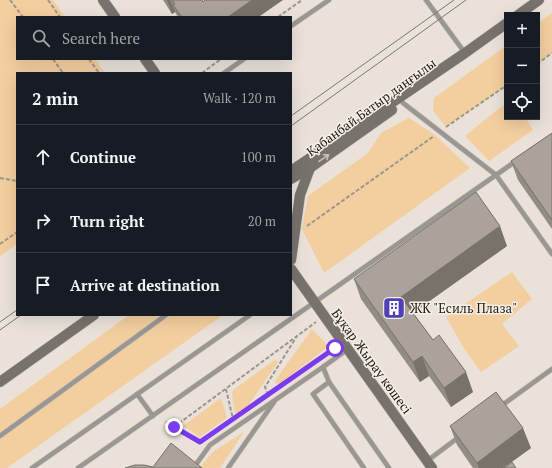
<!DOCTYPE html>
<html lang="en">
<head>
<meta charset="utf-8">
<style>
	:root { --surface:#171b24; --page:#20242c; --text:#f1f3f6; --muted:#9ea1a6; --line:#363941 }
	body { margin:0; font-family:"PT Serif",serif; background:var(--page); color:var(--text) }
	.controls { position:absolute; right:12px; top:12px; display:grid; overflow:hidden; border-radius:0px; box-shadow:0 4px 16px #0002 }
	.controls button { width:36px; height:36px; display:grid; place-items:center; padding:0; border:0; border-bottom:1px solid var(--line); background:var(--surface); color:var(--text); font:20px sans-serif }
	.stop { position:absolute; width:12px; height:12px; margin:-9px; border:3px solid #7c3aed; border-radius:50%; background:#fff }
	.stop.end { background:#7c3aed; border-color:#fff; box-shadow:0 1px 4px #0008 }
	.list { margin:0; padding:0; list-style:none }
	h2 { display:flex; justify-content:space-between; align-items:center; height:52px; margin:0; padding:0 16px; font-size:17px }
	h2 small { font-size:13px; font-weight:400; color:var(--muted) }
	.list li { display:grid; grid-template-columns:26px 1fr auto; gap:12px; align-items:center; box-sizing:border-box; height:64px; padding:0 16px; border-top:1px solid var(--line) }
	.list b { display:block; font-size:15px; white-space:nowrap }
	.list em { font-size:13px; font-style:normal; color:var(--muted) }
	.icon { flex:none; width:22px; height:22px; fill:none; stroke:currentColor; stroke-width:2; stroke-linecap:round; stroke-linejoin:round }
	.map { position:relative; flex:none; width:552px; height:468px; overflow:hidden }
	.search { position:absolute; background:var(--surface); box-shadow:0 4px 16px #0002; left:16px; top:16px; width:276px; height:44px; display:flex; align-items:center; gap:10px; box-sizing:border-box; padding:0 14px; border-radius:0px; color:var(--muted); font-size:15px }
	.panel { position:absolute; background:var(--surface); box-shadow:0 4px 16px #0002; left:16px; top:72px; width:276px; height:244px; border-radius:0px }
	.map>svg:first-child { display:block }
	.green { fill:#f3ce9f }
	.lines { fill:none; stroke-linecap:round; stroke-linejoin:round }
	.lane-casing { stroke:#c5beb5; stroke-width:5.5 }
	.secondary-casing { stroke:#c5beb5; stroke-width:11 }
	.path { stroke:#9c968e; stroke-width:2; stroke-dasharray:4 2; stroke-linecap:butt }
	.lane { stroke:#9a9792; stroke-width:4.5 }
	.secondary { stroke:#77726c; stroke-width:10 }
	.tram { stroke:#7b7770; stroke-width:1 }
	.wall { fill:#938c84 }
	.shaded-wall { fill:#78726b }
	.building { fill:#aba399; stroke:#78726b }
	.oneway { stroke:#cac3bb }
	.route { stroke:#7c3aed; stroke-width:5 }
	.labels { text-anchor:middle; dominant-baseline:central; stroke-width:3; stroke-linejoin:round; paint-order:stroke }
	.street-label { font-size:13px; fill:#1e1c18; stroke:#f7efe5 }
	.poi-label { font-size:13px; fill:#1e1c18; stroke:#f7efe5; text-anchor:start }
</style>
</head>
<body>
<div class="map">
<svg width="552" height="468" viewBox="0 0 552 468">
	<rect width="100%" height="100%" fill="#eae2d8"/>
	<g class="green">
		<polygon points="0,0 53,0 65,17 17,17 17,59 95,59 105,73 17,73 17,244 0,256"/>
		<polygon points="552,13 552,53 537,64 537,24"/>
		<polygon points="507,45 507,85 446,127 433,111 434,98"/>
		<polygon points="507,102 507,117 525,117 533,130 489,161 465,136"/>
		<polygon points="409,118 435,135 470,168 324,273 302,229 308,196 368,153 381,133"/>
		<polygon points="512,272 532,299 502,324 519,346 481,372 465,350 446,317"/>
		<polygon points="129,315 223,315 7,468 0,468 0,409"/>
		<polygon points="312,329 329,346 279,384 274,382"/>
		<polygon points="276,359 278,362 248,406 235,414 232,394 233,390"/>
		<polygon points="221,398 227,418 200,437 183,426"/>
		<polygon points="244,432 220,468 199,468 214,451"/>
	</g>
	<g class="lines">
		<g class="lane-casing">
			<g id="lane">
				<polyline points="426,0 465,53"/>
				<polyline points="291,26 329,0"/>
				<polyline points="224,73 244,59"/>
				<polyline points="403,103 496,175 552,254"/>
				<polyline points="348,349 323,367 329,382 389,468"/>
				<polyline points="329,382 313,394 364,468"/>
				<polyline points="137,394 153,416"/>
				<polyline points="501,406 552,369"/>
				<polyline points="0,436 166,315"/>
				<polyline points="427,461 459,437"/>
				<polyline points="194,467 210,445 323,367"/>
				<polyline points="32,468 250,315"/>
				<polyline points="78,468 516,161"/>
				<polyline points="228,468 274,402"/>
			</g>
		</g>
		<g class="secondary-casing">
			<g id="secondary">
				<polyline points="103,0 115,17"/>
				<polyline points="518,15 539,0"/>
				<polyline points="145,59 155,73"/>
				<polyline points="291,171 465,53 507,23"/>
				<polyline points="291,179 310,168 392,110"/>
				<polyline points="291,260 300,195 310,168"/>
				<polyline points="291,269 432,468"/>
				<polyline points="0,382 94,315"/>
			</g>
		</g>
		<g class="path">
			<polyline points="10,0 23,17"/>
			<polyline points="48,0 60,17"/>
			<polyline points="278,17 302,0"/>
			<polyline points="53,59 63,73"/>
			<polyline points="89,59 99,73"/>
			<polyline points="537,64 552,53"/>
			<polyline points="202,73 221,59"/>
			<polyline points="446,127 507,85"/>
			<polyline points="0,178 17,181"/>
			<polyline points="307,226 434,136"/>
			<polyline points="0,244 17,232"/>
			<polyline points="301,371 335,347"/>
			<polyline points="226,389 233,419"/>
			<polyline points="268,395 265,387 297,336"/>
			<polyline points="166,422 200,442 204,439"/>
			<polyline points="174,427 316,322"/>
		</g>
		<use href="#lane" class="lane"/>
		<use href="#secondary" class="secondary"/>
		<g class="tram">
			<polyline points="291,116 454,0"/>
			<polyline points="291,126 466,0"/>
			<polyline points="0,322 17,310"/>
			<polyline points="0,330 21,315"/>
		</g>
	</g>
	<g class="wall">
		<polygon points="163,0 202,0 203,2 260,16 260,17 178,17 175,12 172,14"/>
		<polygon points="552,133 552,229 518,180 511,161"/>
		<polygon points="507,246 413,313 433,340 473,392 451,407 429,376 420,382 361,299 354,279"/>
		<polygon points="450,426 531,448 503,468 473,468 457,445"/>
	</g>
	<g class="shaded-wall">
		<polygon points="167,0 170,0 175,12 172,14"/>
		<polygon points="252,0 283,0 260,16 260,17 228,17"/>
		<polygon points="500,226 507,246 408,316 401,297"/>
		<polygon points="422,356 429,376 420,382 413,362"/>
		<polygon points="466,372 473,392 451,407 444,388"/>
		<polygon points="523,428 531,448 503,468 479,468 477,463"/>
	</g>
	<g class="building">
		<polygon points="172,0 202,0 203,2 205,0 252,0 228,17 182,17 173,5 175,4"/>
		<polygon points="552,133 552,220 511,161"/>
		<polygon points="476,192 500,226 401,297 433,340 439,335 466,372 444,388 422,356 413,362 354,279"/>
		<polygon points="496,392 523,428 477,463 450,426"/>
		<polygon points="171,443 202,468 125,468 135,465 144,465 153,467"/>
		<polygon points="512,462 516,468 504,468"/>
	</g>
	<defs><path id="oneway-shaft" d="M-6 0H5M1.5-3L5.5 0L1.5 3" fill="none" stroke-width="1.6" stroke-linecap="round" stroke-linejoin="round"/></defs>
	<use class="oneway" href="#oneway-shaft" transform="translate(324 158) rotate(-35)"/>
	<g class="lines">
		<polyline class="route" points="174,427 200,442 335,348"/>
	</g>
	<defs>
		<g id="building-square" transform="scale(1.15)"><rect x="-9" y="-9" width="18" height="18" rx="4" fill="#4f40b8" stroke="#f7efe5"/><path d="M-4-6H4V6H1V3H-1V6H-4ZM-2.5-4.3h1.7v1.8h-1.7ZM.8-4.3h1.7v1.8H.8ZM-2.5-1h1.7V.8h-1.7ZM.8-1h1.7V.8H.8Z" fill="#fff"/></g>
	</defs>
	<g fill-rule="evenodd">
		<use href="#building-square" x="394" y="308"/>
	</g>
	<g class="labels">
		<g class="street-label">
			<text transform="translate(371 107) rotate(-36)">Қабанбай Батыр даңғылы</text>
			<text transform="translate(372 361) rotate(54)">Бұқар Жырау көшесі</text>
		</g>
		<g class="poi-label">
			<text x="410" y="308">ЖК "Есиль Плаза"</text>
		</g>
	</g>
</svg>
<div class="controls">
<button>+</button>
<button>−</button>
<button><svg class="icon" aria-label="locate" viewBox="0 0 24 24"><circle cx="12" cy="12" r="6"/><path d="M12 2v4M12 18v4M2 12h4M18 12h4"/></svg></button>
</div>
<div class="stop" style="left:335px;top:348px"></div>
<div class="stop end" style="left:174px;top:427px"></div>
<div class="search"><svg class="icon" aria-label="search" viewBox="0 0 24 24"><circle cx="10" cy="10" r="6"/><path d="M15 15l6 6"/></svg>Search here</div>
<section class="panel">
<h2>2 min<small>Walk · 120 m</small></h2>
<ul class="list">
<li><svg class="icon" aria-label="ahead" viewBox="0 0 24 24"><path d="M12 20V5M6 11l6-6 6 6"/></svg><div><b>Continue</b></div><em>100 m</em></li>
<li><svg class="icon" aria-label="right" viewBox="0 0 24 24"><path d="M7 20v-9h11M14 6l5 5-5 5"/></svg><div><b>Turn right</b></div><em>20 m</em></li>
<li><svg class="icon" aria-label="arrive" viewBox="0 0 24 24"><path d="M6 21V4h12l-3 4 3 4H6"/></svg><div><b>Arrive at destination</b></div></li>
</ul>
</section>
</div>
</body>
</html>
